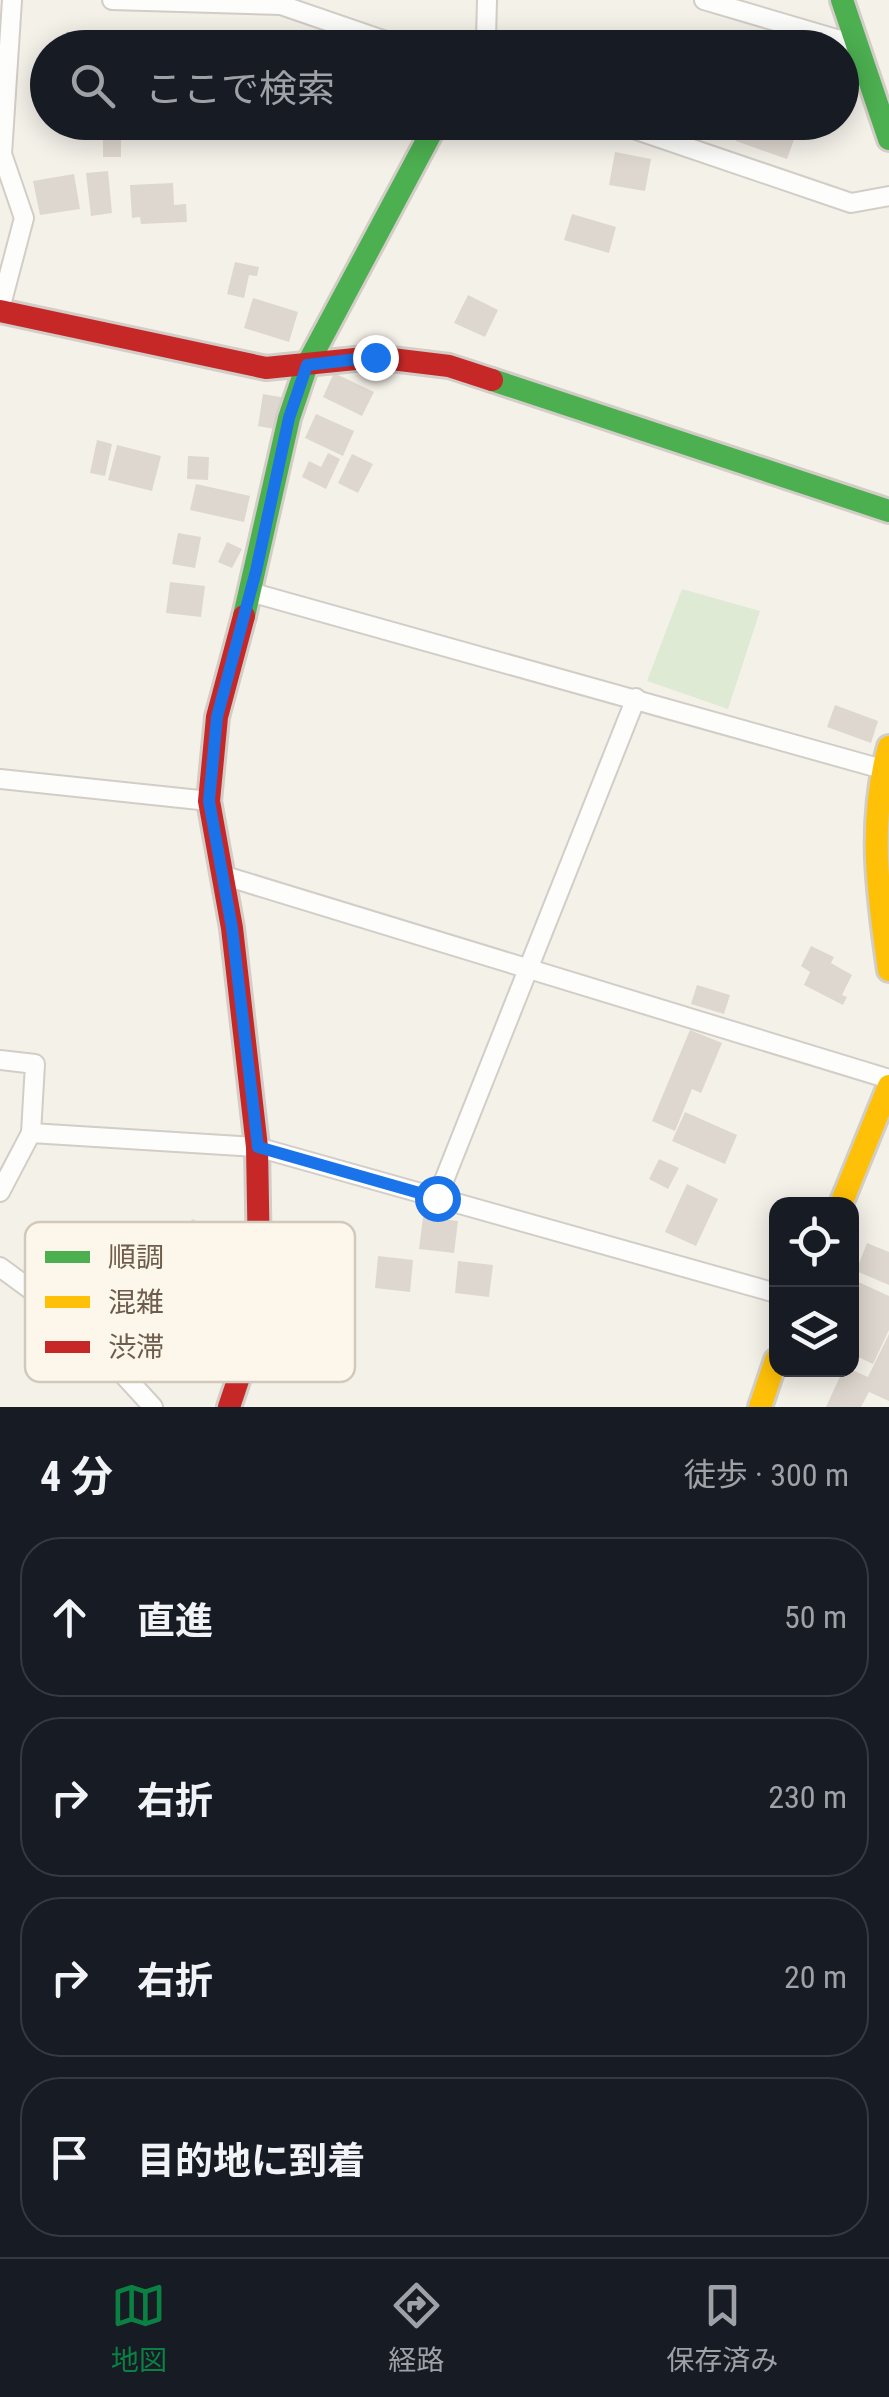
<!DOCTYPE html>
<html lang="ja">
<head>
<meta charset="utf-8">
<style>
	:root { --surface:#171b24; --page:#20242c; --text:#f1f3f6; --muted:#9ea1a6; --line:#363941; --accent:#0b8043 }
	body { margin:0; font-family:"Roboto Condensed","Noto Sans JP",sans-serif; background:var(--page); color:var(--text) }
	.controls { position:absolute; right:30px; bottom:30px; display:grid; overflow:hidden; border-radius:20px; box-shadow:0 5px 25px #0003 }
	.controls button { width:90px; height:90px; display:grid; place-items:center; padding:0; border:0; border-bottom:2px solid var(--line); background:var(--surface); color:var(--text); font:50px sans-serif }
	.stop { position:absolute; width:30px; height:30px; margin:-22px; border:8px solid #1a73e8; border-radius:50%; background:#fff }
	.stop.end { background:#1a73e8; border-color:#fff; box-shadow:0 2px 10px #0008 }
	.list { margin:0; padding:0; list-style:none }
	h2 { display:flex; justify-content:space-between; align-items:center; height:130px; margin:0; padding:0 40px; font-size:42px }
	h2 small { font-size:32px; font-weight:400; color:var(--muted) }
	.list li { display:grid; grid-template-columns:65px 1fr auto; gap:30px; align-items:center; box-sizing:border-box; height:160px; margin:0 20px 20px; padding:0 20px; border:2px solid var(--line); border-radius:40px }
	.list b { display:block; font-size:38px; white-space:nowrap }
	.list em { font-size:32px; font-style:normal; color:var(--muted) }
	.icon { flex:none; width:55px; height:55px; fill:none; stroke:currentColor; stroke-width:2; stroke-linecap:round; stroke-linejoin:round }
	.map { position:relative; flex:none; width:889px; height:1407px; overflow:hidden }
	.search { position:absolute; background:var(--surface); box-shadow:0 5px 25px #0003; left:30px; right:30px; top:30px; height:110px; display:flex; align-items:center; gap:25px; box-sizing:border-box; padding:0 35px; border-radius:55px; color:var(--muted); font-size:38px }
	.sheet { height:850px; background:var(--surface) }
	nav { display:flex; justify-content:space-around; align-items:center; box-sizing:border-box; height:140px; border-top:2px solid var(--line); background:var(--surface); font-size:28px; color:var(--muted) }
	nav a { display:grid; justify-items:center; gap:5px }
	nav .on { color:var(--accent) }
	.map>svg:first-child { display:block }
	.green { fill:#dfead5 }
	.building { fill:#ded7cf }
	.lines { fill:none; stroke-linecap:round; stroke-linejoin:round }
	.street-casing { stroke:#d2cdc6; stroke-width:22 }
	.fast-casing { stroke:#d2cdc6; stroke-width:28 }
	.slow-casing { stroke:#d2cdc6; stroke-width:28 }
	.jam-casing { stroke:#d2cdc6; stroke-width:28 }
	.street { stroke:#fdfdfc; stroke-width:18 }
	.fast { stroke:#4caf50; stroke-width:22 }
	.slow { stroke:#ffc107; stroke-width:22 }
	.jam { stroke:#c62828; stroke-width:22 }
	.route { stroke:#1a73e8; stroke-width:12 }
	.key { fill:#fcf7ea; stroke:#d1c9bb; stroke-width:2.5 }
	.key-label { font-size:28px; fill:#6e5d4d }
</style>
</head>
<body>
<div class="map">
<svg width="889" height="1407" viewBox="0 0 889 1407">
	<rect width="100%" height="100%" fill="#f4f1e9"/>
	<polygon class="green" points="682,589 760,611 728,709 647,681"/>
	<g class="building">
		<polygon points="742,122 772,122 771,125 796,134 787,159 736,141"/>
		<rect x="103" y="134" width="18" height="23"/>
		<polygon points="615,152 651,159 645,191 609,185"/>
		<polygon points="108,171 112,213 91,216 86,173"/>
		<polygon points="74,174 80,209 40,215 33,181"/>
		<polygon points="173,183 174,205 186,204 187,222 141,224 140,217 132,218 130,185"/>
		<polygon points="572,214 616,227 609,253 564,240"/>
		<polygon points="235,262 259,267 257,276 249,275 244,298 227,294"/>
		<polygon points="468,295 498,310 485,337 454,323"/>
		<polygon points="253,298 298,312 289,342 244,328"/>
		<polygon points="334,373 374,392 362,416 323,397"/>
		<polygon points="263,394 286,398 280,430 258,426"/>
		<polygon points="316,414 354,431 343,456 305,438"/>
		<polygon points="97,440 112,444 105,476 90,473"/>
		<polygon points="117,445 161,456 152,491 108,480"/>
		<polygon points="328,453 340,459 326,489 302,477 309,461 321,467"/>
		<polygon points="352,454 373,464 358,493 338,483"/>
		<polygon points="188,456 209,457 208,480 187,479"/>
		<polygon points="196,484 250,496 244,522 190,510"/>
		<polygon points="178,533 201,537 195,568 172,564"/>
		<polygon points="227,542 242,549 232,568 218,562"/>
		<polygon points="170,582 205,586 201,617 166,613"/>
		<polygon points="835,705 878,721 871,743 827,727"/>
		<polygon points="811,946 834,957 831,963 852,975 842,995 847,997 843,1005 804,985 810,972 801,966"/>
		<polygon points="697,985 730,995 724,1014 691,1004"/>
		<polygon points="690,1030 722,1043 701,1093 692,1089 675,1131 652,1121"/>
		<polygon points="685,1112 737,1135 725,1164 672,1141"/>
		<polygon points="659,1159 679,1168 668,1189 649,1179"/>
		<polygon points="687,1184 718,1199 696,1246 665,1232"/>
		<polygon points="423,1217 458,1221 454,1253 419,1249"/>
		<polygon points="192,1219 225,1233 212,1262 180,1248"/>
		<polygon points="867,1243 889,1252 889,1285 856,1271"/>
		<polygon points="378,1256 413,1260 410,1292 375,1288"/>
		<polygon points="458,1261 493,1265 489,1297 455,1293"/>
		<polygon points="852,1279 889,1296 889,1330 873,1364 852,1354"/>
		<polygon points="889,1334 889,1401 869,1392 861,1407 826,1407 843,1370 852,1370 868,1377"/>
	</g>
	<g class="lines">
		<g class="street-casing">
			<g id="street">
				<polyline points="112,0 281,5 406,48"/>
				<polyline points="704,0 836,39 853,40"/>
				<polyline points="479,48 486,38 487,0"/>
				<polyline points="613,122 851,203 889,196"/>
				<polyline points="0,309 24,218 2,154 12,0"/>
				<polyline points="250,592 882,769"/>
				<polyline points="0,779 209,801"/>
				<polyline points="222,875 889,1079"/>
				<polyline points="0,1060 35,1064 31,1133"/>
				<polyline points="0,1192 31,1133 257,1147 776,1293"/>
				<polyline points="437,1198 636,698"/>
				<polyline points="0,1267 76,1323 153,1407"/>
			</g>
		</g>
		<g class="fast-casing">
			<g id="fast">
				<polyline points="842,0 889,139"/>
				<polyline points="492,380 889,511"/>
				<polyline points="244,616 289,418 307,365 437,122"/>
			</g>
		</g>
		<g class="slow-casing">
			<g id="slow">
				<path d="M889,747C868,822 878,894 889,970"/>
				<polyline points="841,1204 889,1086"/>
				<polyline points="760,1407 776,1360"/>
			</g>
		</g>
		<g class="jam-casing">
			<g id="jam">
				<polyline points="0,311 266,368 375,357 449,366 492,380"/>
				<polyline points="229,1407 260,1315 257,1147 232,928 209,801 217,717 244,616"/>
			</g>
		</g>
		<use href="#street" class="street"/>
		<use href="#fast" class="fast"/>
		<use href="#slow" class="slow"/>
		<use href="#jam" class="jam"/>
	</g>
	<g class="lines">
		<polyline class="route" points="375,357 307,365 289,418 256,571 217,717 209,801 232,928 258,1147 437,1198"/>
	</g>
	<rect x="25" y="1222" width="330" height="160" rx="15" class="key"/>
	<rect x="45" y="1251" width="45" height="12" fill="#4caf50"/>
	<rect x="45" y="1296" width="45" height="12" fill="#ffc107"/>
	<rect x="45" y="1341" width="45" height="12" fill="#c62828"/>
	<g class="key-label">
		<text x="108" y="1267">順調</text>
		<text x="108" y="1312">混雑</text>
		<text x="108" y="1357">渋滞</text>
	</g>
</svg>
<div class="controls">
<button><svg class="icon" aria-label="locate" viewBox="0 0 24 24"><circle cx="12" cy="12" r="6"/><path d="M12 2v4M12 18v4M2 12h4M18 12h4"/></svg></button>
<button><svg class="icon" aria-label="layers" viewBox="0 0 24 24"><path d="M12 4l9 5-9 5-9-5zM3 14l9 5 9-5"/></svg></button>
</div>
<div class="stop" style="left:437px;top:1198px"></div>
<div class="stop end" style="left:375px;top:357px"></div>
<div class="search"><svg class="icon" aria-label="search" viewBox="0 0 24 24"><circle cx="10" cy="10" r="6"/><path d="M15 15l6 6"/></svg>ここで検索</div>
</div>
<section class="sheet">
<h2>4 分<small>徒歩 · 300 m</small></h2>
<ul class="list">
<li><svg class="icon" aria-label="ahead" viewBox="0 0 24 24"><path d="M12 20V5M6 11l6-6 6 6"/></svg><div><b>直進</b></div><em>50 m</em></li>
<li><svg class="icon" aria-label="right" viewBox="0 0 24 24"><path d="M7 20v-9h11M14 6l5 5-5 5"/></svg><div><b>右折</b></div><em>230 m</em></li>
<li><svg class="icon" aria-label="right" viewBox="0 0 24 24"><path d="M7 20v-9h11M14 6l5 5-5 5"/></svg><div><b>右折</b></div><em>20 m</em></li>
<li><svg class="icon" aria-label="arrive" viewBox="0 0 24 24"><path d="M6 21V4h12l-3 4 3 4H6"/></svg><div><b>目的地に到着</b></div></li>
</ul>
</section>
<nav>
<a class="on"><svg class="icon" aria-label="map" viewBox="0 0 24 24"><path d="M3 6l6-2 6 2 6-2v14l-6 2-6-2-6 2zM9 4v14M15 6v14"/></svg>地図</a>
<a><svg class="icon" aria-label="directions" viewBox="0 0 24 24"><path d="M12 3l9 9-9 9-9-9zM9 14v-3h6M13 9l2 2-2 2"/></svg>経路</a>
<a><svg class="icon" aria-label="saved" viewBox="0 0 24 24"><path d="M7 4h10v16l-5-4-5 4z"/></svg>保存済み</a>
</nav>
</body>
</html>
